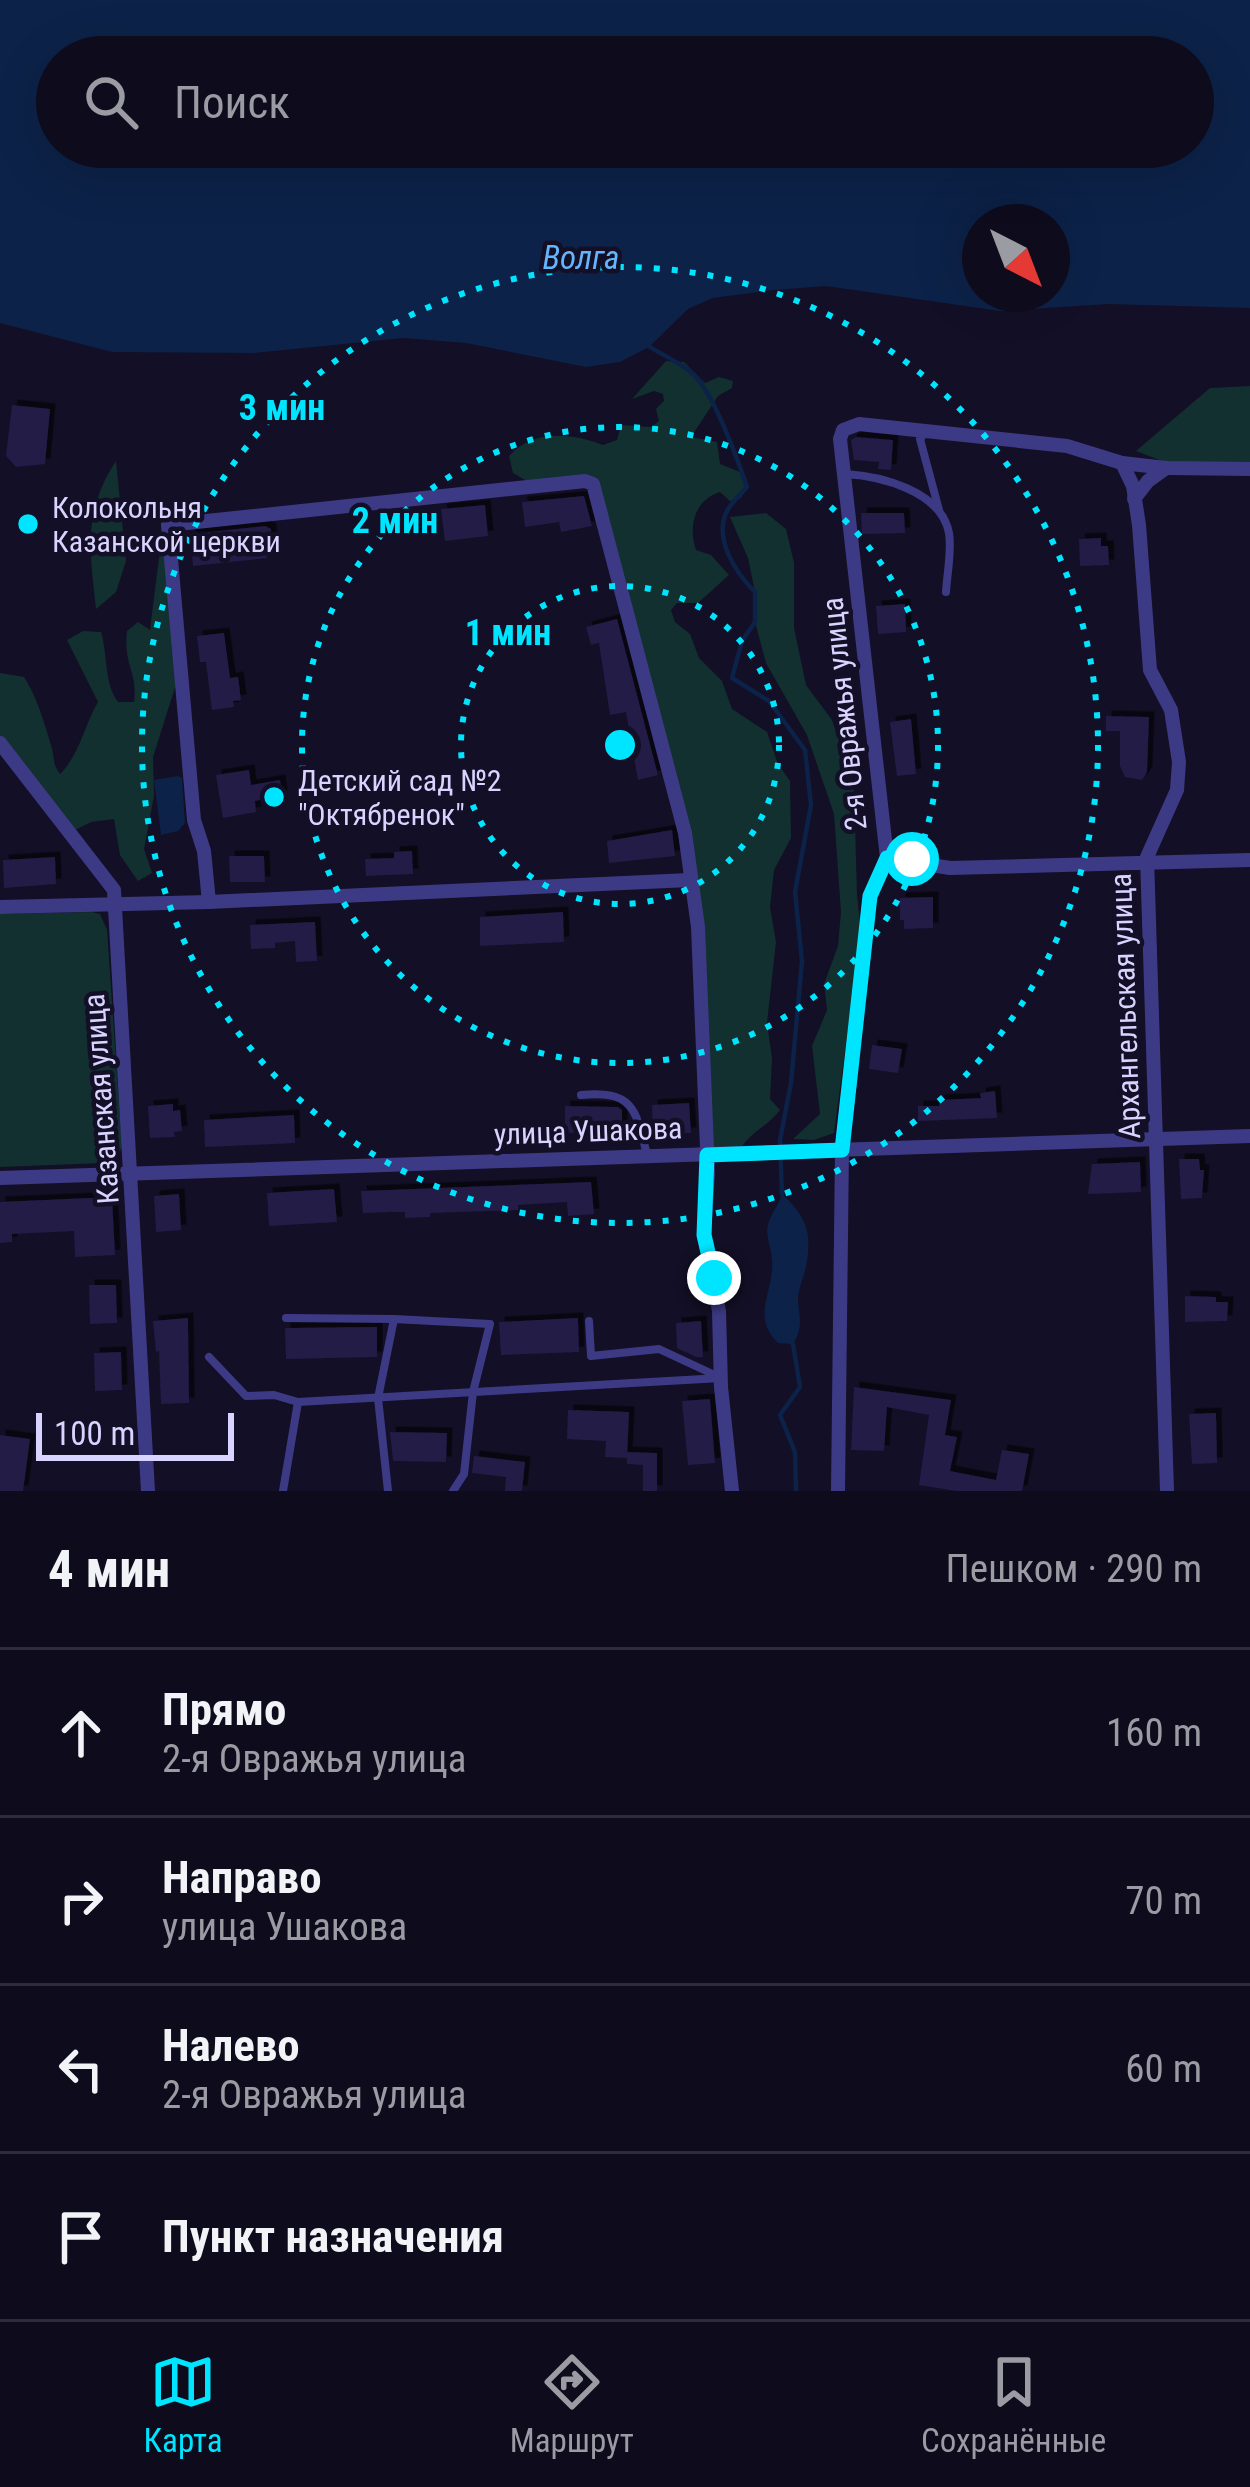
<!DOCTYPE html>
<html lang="ru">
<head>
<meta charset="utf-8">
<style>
	:root { --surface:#0e0b1c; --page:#1c1929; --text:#f1f3f6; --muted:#9b9ba3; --line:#2e2b3b; --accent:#00e5ff }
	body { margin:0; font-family:"Roboto Condensed",sans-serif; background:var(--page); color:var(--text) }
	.compass { position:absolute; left:962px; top:204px; width:108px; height:108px; border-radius:50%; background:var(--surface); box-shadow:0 12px 48px #0002; rotate:138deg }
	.scale { position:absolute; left:36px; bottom:30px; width:198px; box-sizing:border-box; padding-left:12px; border:6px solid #d9d4ff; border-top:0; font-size:33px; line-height:42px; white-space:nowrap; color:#d9d4ff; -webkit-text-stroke:9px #130f26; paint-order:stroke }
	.stop { position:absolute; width:36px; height:36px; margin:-27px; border:9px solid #00e5ff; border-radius:50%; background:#fff }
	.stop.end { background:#00e5ff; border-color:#fff; box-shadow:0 3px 12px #0008 }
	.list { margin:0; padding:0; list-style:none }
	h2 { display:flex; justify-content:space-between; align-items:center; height:156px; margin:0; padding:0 48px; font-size:51px }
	h2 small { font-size:39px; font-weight:400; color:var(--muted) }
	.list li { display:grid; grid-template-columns:78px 1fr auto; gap:36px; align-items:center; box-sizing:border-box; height:168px; padding:0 48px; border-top:3px solid var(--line) }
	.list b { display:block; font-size:45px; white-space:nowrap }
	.list p { margin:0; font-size:39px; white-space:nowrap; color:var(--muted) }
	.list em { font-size:39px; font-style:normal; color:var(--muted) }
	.icon { flex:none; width:66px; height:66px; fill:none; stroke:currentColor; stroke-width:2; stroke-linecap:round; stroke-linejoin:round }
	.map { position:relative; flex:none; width:1250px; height:1491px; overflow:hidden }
	.search { position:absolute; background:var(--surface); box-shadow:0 12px 48px #0002; left:36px; right:36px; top:36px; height:132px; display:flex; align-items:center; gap:30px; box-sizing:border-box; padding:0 42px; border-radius:66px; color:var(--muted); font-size:45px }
	.sheet { height:828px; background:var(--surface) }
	nav { display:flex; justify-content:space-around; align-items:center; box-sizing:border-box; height:168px; border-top:3px solid var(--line); background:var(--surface); font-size:33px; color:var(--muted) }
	nav a { display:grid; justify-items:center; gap:6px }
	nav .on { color:var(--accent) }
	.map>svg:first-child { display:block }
	.green { fill:#12302f }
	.water { fill:#0c2248; fill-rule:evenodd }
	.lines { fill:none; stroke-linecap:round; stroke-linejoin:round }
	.stream { stroke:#0c2248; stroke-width:4.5 }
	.building { fill:#241b47; filter:url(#shadow) }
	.service { stroke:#3d3a85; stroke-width:8 }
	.minor { stroke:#3d3a85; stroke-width:14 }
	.route { stroke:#00e5ff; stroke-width:15 }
	.ring { fill:none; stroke:#00e5ff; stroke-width:6; stroke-dasharray:6 12 }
	.poi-dot { fill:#00e5ff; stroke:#130f26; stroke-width:4.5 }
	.labels { text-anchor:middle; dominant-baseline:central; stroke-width:9; stroke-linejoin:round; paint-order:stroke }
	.poi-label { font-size:30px; fill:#d9d4ff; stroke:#130f26; text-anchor:start }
	.street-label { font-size:30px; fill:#d9d4ff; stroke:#130f26 }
	.water-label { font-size:33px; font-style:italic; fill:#62b6ff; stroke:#130f26 }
	.centre { fill:#00e5ff; stroke:#130f26; stroke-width:6 }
	.ring-label { font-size:36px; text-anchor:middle; font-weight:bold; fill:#00e5ff; stroke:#130f26; stroke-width:9; stroke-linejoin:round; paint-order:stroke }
</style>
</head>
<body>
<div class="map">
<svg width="1250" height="1491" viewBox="0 0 1250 1491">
	<defs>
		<filter id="shadow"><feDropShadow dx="5.5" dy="-5.5" stdDeviation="0" flood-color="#0009"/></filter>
	</defs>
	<rect width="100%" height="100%" fill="#130f26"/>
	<g class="green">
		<path d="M666,361L684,362L705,383L719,377L733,381L732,388L718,396L691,437L717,442L720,464L745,474L747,487L741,498L730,501L720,492C694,500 688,527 696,550L711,555L729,575L698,603H677L671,610L675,622L690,634L699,658L722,681L732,709L767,732L778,764L790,781L791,838L774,870L770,907L776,942L767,1023L772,1058L770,1099L780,1110C768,1126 752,1131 741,1148L710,1150L701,928L595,482L532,484L513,473L509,456C533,429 572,433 603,445L617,440L621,425L651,427L659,421L656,409L664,401L663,394L654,391L632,399Z"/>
		<polygon points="1250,386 1250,464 1170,464 1136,451 1210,388"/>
		<path d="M116,461L126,561L116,592L96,609C90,551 82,513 116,461Z"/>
		<polygon points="766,513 786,529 794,563 794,628 806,685 832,720 854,786 857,895 861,932 834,1133 814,1140 793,1139 820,1114 812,1046 827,1010 824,984 838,946 841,912 834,814 807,735 766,663 755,622 755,592 748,558 730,517"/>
		<path d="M162,534L177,681L153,757L154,796L144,849L152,873L138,881L120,855L114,819L91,822L73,831L0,739V673L24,677C37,697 44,722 51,745C55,757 52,764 60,774C80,754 84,726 98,702L67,640L83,631L101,632C108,656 104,683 118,702H134C138,670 123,667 127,631L138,622L150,630Z"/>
		<polygon points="92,912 100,914 107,930 122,1147 118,1156 103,1163 0,1167 0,914"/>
	</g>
	<g class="water">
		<path d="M0,0H1250V308L1108,304L1000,311L826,286L774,290L713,298L688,309L649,347L620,362L586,367L466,343L404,338L253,353L112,352L0,323ZM57,57H1193V147H57ZM980,222H1052V294H980Z"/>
		<polygon points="178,776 182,778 185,823 178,831 161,835 154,780"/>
		<path d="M782,1194C808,1218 813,1235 805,1271C803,1278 798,1291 798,1299C799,1318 804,1326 793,1344L778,1343C750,1316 775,1291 772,1259C771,1246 764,1235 769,1221C773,1211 779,1204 782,1194Z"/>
	</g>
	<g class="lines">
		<g class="stream">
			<path d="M647,345C661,355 683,363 695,376C715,397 737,458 747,487C741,494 731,503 727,511C713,539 736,573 755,592V622L742,641L732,678L769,701L805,750L811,805L795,892L802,961L791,1083L780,1140L782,1194"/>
			<polyline points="793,1344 800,1387 780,1415 795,1452 796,1491"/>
		</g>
	</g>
	<g class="building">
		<polygon points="12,405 50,409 45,464 16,467 6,456"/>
		<polygon points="856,437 893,440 891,470 878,469 879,462 854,460 851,440"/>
		<polygon points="584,496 592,526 561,532 559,522 525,527 522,502"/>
		<polygon points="485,505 488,536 445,541 441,509"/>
		<polygon points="861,513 904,513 905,533 862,534"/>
		<polygon points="265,526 271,529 272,541 265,542 267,558 193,566 190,534"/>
		<polygon points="1101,538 1101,546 1108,546 1109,565 1080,566 1079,539"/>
		<polygon points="905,604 906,632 878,634 876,606"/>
		<polygon points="617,619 658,775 638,780 626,712 610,715 599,643 591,645 586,627"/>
		<polygon points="224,633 230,678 238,677 241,700 233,701 234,707 212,710 206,662 200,662 197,636"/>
		<polygon points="1106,716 1149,717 1147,772 1142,780 1125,777 1120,766 1120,731 1106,731"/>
		<polygon points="911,719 916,774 897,776 890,722"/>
		<polygon points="249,770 251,785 280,780 282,796 255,801 256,812 223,818 216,775"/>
		<polygon points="672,830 675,856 609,863 607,841"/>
		<polygon points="412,851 413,874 366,876 365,859 394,858 394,852"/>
		<polygon points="229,856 264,856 265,882 230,882"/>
		<polygon points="55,857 56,884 4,888 3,860"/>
		<polygon points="933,897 933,928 904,929 904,920 900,920 900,898"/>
		<polygon points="563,912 564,942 480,946 480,917"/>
		<polygon points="315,922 317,961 296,962 295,941 275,943 275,948 251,949 250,925"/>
		<polygon points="872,1045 902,1049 898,1073 869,1069"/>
		<polygon points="995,1091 997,1118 918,1121 918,1106 939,1106 939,1100 981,1098 980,1093"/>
		<polygon points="689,1103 691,1133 653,1134 652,1105"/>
		<polygon points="173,1104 173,1111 180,1110 182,1131 174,1132 175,1137 150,1138 148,1106"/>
		<polygon points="565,1106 618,1107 622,1110 622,1132 565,1133"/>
		<polygon points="294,1115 295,1143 205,1147 204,1120"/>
		<polygon points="1179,1159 1199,1159 1200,1170 1204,1170 1202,1198 1181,1199"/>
		<polygon points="1140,1162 1141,1192 1088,1194 1092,1164"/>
		<polygon points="591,1182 594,1214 568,1216 567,1202 518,1205 518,1210 430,1213 430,1217 405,1218 405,1212 393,1212 363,1213 361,1191"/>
		<polygon points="334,1189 337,1222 269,1226 267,1193"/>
		<polygon points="179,1194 181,1230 156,1232 154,1196"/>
		<polygon points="112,1197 115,1255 75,1257 74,1231 12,1234 12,1242 0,1243 0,1202"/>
		<polygon points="89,1285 116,1285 117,1323 90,1324"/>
		<polygon points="1185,1296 1216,1297 1216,1302 1228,1302 1227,1321 1185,1322"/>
		<polygon points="188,1318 189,1403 161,1404 159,1351 156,1352 153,1321"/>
		<polygon points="578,1318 579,1352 501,1355 499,1322"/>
		<polygon points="701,1321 703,1357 696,1357 677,1348 676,1323"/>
		<polygon points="377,1327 377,1357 286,1359 285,1328"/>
		<polygon points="121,1352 122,1390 95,1391 94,1353"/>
		<polygon points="854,1387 951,1400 945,1435 957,1437 950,1471 996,1480 1002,1450 1029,1454 1022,1491 956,1491 919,1485 929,1415 887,1407 884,1451 851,1450"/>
		<polygon points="710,1399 715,1463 688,1465 682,1401"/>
		<polygon points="568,1410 629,1412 627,1458 605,1457 606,1441 567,1439"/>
		<polygon points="1216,1413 1217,1463 1192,1464 1189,1414"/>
		<polygon points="390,1432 447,1433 446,1462 393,1461"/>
		<polygon points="0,1435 30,1439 23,1491 0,1491"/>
		<polygon points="627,1452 657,1453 657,1491 643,1491 643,1465 627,1464"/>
		<polygon points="474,1456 525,1462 522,1491 505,1491 506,1477 472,1473"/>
	</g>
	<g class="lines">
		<g class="service">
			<polyline points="925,433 920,439 939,510"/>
			<path d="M845,474C881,476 941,491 949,533C952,551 947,574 946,592"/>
			<path d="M581,1095C633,1090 636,1109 647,1155"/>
			<polyline points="286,1318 394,1319"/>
			<polyline points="589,1321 591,1356 659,1349 719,1377"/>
			<polyline points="209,1357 246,1396 274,1395 298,1402"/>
			<polyline points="283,1491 298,1402 721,1378"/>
			<polyline points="388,1491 378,1398 394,1319 490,1324 473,1392 464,1474 453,1491"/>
		</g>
		<g class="minor">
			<polyline points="1122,463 1133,486 1139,525 1150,670 1171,710 1179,762 1177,790 1147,857 1167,1491"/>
			<polyline points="1134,499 1148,481 1166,468"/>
			<polyline points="0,743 114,890 148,1491"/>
			<polyline points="887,858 950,868 1250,860"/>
			<polyline points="209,902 204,851 194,820 168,525 585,481 593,484 685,833 698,927 708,1173 704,1235 719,1311 721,1387 732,1491"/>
			<polyline points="0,907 209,902 690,880"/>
			<polyline points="0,1178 1250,1136"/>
			<polyline points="838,1491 842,1150 870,896 887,858 840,439 843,430 859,424 1067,446 1122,463 1166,468 1250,469"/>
		</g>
	</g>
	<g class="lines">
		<polyline class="route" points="714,1278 704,1235 707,1155 842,1150 870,896 887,858 912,859"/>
	</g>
	<g class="ring">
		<circle cx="620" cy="745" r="159"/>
		<circle cx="620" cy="745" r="318"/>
		<circle cx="620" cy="745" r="478"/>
	</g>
	<g class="poi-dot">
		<circle cx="28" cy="524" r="12"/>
		<circle cx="274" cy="797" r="12"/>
	</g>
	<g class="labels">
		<g class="poi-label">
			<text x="52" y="507">Колокольня<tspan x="52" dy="34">Казанской церкви</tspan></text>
			<text x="298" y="780">Детский сад №2<tspan x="298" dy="34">"Октябренок"</tspan></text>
		</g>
		<g class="street-label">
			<text transform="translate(844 714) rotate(-96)">2-я Овражья улица</text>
			<text transform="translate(1125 1006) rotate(-92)">Архангельская улица</text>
			<text transform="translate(101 1099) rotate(-94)">Казанская улица</text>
			<text transform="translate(588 1131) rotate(-2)">улица Ушакова</text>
		</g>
		<g class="water-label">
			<text x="581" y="257">Волга</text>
		</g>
	</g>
	<circle cx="620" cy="745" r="18" class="centre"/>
	<g class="ring-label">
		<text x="282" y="420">3 мин</text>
		<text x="395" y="533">2 мин</text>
		<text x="508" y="645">1 мин</text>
	</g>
</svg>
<svg class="compass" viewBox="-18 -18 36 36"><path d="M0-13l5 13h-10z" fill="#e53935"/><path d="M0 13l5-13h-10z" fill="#9b9ba3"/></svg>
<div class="scale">100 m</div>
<div class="stop" style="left:912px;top:859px"></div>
<div class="stop end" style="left:714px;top:1278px"></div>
<div class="search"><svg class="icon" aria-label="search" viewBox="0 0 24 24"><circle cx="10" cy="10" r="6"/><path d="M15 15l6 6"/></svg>Поиск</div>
</div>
<section class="sheet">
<h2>4 мин<small>Пешком · 290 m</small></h2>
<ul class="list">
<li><svg class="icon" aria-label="ahead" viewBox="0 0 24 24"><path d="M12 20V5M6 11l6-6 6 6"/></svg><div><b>Прямо</b><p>2-я Овражья улица</p></div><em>160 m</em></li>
<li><svg class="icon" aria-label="right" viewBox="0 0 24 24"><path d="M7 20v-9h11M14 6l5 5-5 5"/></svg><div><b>Направо</b><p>улица Ушакова</p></div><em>70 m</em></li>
<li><svg class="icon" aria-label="left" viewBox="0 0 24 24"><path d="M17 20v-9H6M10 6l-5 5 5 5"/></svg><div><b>Налево</b><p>2-я Овражья улица</p></div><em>60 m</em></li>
<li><svg class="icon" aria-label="arrive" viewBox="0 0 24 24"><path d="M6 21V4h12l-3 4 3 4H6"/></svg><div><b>Пункт назначения</b></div></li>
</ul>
</section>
<nav>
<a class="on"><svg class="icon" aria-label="map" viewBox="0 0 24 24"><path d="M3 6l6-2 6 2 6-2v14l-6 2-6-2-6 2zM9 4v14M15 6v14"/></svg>Карта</a>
<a><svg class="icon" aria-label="directions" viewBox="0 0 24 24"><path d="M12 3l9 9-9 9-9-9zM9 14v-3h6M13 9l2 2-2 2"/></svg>Маршрут</a>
<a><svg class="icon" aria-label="saved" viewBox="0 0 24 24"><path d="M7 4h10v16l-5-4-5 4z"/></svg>Сохранённые</a>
</nav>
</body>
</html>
